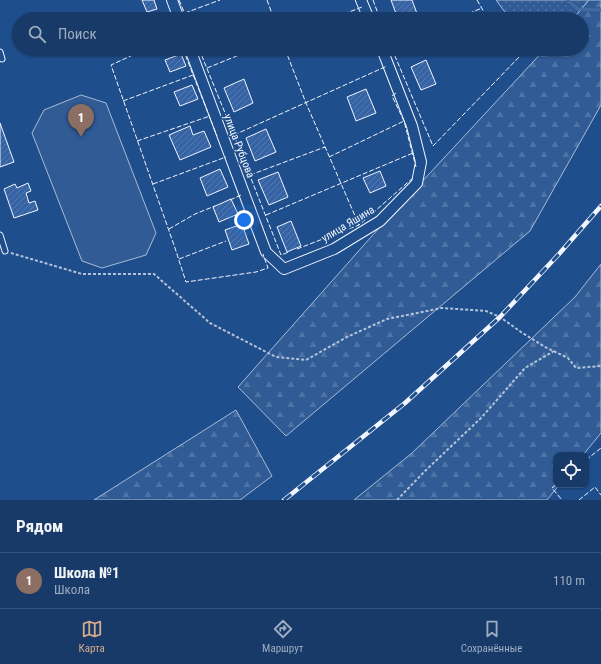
<!DOCTYPE html>
<html lang="ru">
<head>
<meta charset="utf-8">
<style>
	:root { --surface:#173a69; --page:#20416f; --text:#f1f3f6; --muted:#9eadc0; --line:#36547d; --accent:#d6ab8b }
	body { margin:0; font-family:"Roboto Condensed",sans-serif; background:var(--page); color:var(--text) }
	.controls { position:absolute; right:12px; bottom:12px; display:grid; overflow:hidden; border-radius:8px; box-shadow:0 1px 3px #0004 }
	.controls button { width:36px; height:36px; display:grid; place-items:center; padding:0; border:0; border-bottom:1px solid var(--line); background:var(--surface); color:var(--text); font:20px sans-serif }
	.you { position:absolute; left:244px; top:220px; width:14px; height:14px; margin:-10px; border:3px solid #fff; border-radius:50%; background:#1a73e8; box-shadow:0 0 0 6px #1a73e833 }
	.badge { display:grid; place-items:center; width:26px; height:26px; border-radius:50%; background:var(--accent); color:#fff; font-size:13px; font-weight:700 }
	.pin { position:absolute; translate:-50% -33px; filter:drop-shadow(0 1px 2px #0008) }
	.pin::after { content:''; position:absolute; top:21px; width:14px; height:12px; background:inherit; clip-path:polygon(0 0,100% 0,50% 100%) }
	.list { margin:0; padding:0; list-style:none }
	h2 { display:flex; justify-content:space-between; align-items:center; height:52px; margin:0; padding:0 16px; font-size:17px }
	h2 small { font-size:13px; font-weight:400; color:var(--muted) }
	.list li { display:grid; grid-template-columns:26px 1fr auto; gap:12px; align-items:center; box-sizing:border-box; height:56px; padding:0 16px; border-top:1px solid var(--line) }
	.list b { display:block; font-size:15px; white-space:nowrap }
	.list p { margin:0; font-size:13px; white-space:nowrap; color:var(--muted) }
	.list em { font-size:13px; font-style:normal; color:var(--muted) }
	.icon { flex:none; width:22px; height:22px; fill:none; stroke:currentColor; stroke-width:2; stroke-linecap:round; stroke-linejoin:round }
	.map { position:relative; flex:none; width:601px; height:500px; overflow:hidden }
	.search { position:absolute; background:var(--surface); box-shadow:0 1px 3px #0004; left:12px; right:12px; top:12px; height:44px; display:flex; align-items:center; gap:10px; box-sizing:border-box; padding:0 14px; border-radius:22px; color:var(--muted); font-size:15px }
	.sheet { height:108px; background:var(--surface) }
	nav { display:flex; justify-content:space-around; align-items:center; box-sizing:border-box; height:56px; border-top:1px solid var(--line); background:var(--surface); font-size:11px; color:var(--muted) }
	nav a { display:grid; justify-items:center; gap:2px }
	nav .on { color:var(--accent) }
	.map>svg:first-child { display:block }
	.grass { fill:url(#grass-dots); stroke:#a8bbd7 }
	.forest { fill:url(#forest-firs); stroke:#a8bbd7 }
	.built { fill:#305b95; stroke:#a8bbd7 }
	.lines { fill:none; stroke-linecap:round; stroke-linejoin:round }
	.stream { stroke:#446ba0; stroke-width:3 }
	.building { fill:url(#building-hatch); stroke:#f2f6ff }
	.lane-casing { stroke:#f2f6ff; stroke-width:7 }
	.street-casing { stroke:#f2f6ff; stroke-width:12 }
	.path { stroke:#b3c4dc; stroke-width:2; stroke-dasharray:3 2; stroke-linecap:butt }
	.lane { stroke:#1f4e8c; stroke-width:5 }
	.street { stroke:#1f4e8c; stroke-width:10 }
	.rail-casing { stroke:#f2f6ff; stroke-width:4.5 }
	.rail { stroke:#1f4e8c; stroke-width:3; stroke-dasharray:9; stroke-linecap:butt }
	.fence { stroke:#f2f6ff; stroke-width:1; stroke-dasharray:5 2; stroke-linecap:butt }
	.labels { text-anchor:middle; dominant-baseline:central; stroke-width:3; stroke-linejoin:round; paint-order:stroke }
	.street-label { font-size:11px; fill:#f2f6ff; stroke:#1f4e8c }
</style>
</head>
<body>
<div class="map">
<svg width="601" height="500" viewBox="0 0 601 500">
	<defs>
		<pattern id="grass-dots" width="8" height="8" patternUnits="userSpaceOnUse"><rect width="8" height="8" fill="#305b95"/><path d="M2 2h.1M6 6h.1" fill="none" stroke="#4e73a5" stroke-width="1.8" stroke-linecap="round"/></pattern>
		<pattern id="forest-firs" width="22" height="20" patternUnits="userSpaceOnUse"><rect width="22" height="20" fill="#305b95"/><path d="M5 1l3.5 6h-7zM16 11l3.5 6h-7z" fill="#4e73a5"/></pattern>
		<pattern id="building-hatch" width="6" height="6" patternUnits="userSpaceOnUse"><rect width="6" height="6" fill="#3563a3"/><path d="M-1 1l2-2M0 6l6-6M5 7l2-2" fill="none" stroke="#537ab1"/></pattern>
	</defs>
	<rect width="100%" height="100%" fill="#1f4e8c"/>
	<polygon class="grass" points="496,0 589,0 573,19 510,19"/>
	<g class="forest">
		<polygon points="589,0 601,0 601,105 530,231 286,436 238,387 379,228 545,49 582,49 582,19 573,19"/>
		<polygon points="601,264 601,433 583,455 556,455 556,485 559,485 547,500 354,500 412,453 575,297"/>
		<polygon points="236,410 272,476 240,500 94,500"/>
	</g>
	<polygon class="built" points="81,95 106,103 156,233 146,255 102,268 82,261 32,133 44,110"/>
	<g class="lines">
		<polyline class="stream" points="567,0 578,9 601,10"/>
	</g>
	<g class="building">
		<polygon points="142,0 154,0 157,9 147,12"/>
		<polygon points="391,0 412,0 419,19 398,19"/>
		<polygon points="346,49 363,49 348,55"/>
		<polygon points="181,54 186,66 170,72 165,60"/>
		<polygon points="426,60 436,84 421,90 411,67"/>
		<polygon points="244,79 253,103 234,112 224,88"/>
		<polygon points="192,85 198,99 180,106 174,92"/>
		<polygon points="366,89 376,113 356,121 347,97"/>
		<polygon points="0,123 14,162 0,167"/>
		<polygon points="190,126 193,135 204,131 211,147 180,160 169,135"/>
		<polygon points="266,129 276,152 255,161 246,138"/>
		<polygon points="220,169 228,187 207,196 200,178"/>
		<polygon points="380,171 386,186 370,193 363,178"/>
		<polygon points="278,172 288,197 269,205 258,180"/>
		<polygon points="28,183 31,191 26,193 29,203 35,201 38,210 14,218 4,189 15,184 17,188"/>
		<polygon points="231,199 238,214 219,222 213,207"/>
		<polygon points="291,221 301,246 287,252 277,227"/>
		<polygon points="242,224 249,244 232,250 225,230"/>
	</g>
	<g class="lines">
		<g class="lane-casing">
			<g id="lane">
				<polyline points="0,52 2,59"/>
				<polyline points="0,235 5,251"/>
			</g>
		</g>
		<g class="street-casing">
			<g id="street">
				<polyline points="172,0 179,19"/>
				<polyline points="361,0 369,19"/>
				<polyline points="190,49 266,252 284,269 334,249 380,221 417,183 421,162 412,126 382,49"/>
			</g>
		</g>
		<g class="path">
			<polyline points="11,253 82,274 154,274 210,323 276,357 306,360 347,337 387,319 442,308 486,311 500,317 521,332 545,347 568,358 576,368 601,366"/>
			<polyline points="397,500 425,471 481,418 525,368 554,351"/>
		</g>
		<use href="#lane" class="lane"/>
		<use href="#street" class="street"/>
		<g class="rail-casing">
			<polyline id="rail" points="284,500 405,403 500,317 559,254 601,206"/>
		</g>
		<use href="#rail" class="rail"/>
		<g class="fence">
			<polyline points="179,0 187,19"/>
			<polyline points="267,0 274,19"/>
			<polyline points="373,0 380,19"/>
			<polyline points="477,0 488,19"/>
			<polyline points="185,13 220,0"/>
			<polyline points="331,19 362,7"/>
			<polyline points="456,19 482,8"/>
			<polyline points="146,49 111,65 175,248 186,282 256,272 268,268 263,254"/>
			<polyline points="183,49 217,136"/>
			<polyline points="199,49 234,135 281,255 289,252"/>
			<polyline points="285,49 306,103 359,225"/>
			<polyline points="392,49 433,146 522,54 517,49"/>
			<polyline points="207,68 254,49"/>
			<polyline points="396,93 392,96 404,121 416,167"/>
			<polyline points="123,101 193,75"/>
			<polyline points="234,135 387,66"/>
			<polyline points="137,141 210,116"/>
			<polyline points="329,157 404,121"/>
			<polyline points="250,175 325,147"/>
			<polyline points="153,184 226,157"/>
			<polyline points="230,200 241,195"/>
			<polyline points="266,215 413,153"/>
			<polyline points="169,229 195,214 215,206"/>
			<polyline points="297,249 359,225 414,177"/>
			<polyline points="179,259 226,241"/>
			<polyline points="586,460 601,448"/>
			<polyline points="556,485 552,488 562,500"/>
			<polyline points="579,500 595,487 601,495"/>
		</g>
	</g>
	<g class="labels">
		<g class="street-label">
			<text transform="translate(239 146) rotate(69)">улица Рубцова</text>
			<text transform="translate(348 224) rotate(-31)">улица Яшина</text>
		</g>
	</g>
</svg>
<div class="controls">
<button><svg class="icon" aria-label="locate" viewBox="0 0 24 24"><circle cx="12" cy="12" r="6"/><path d="M12 2v4M12 18v4M2 12h4M18 12h4"/></svg></button>
</div>
<div class="you"></div>
<div class="pin badge" style="left:81px;top:137px;background:#8d6e63">1</div>
<div class="search"><svg class="icon" aria-label="search" viewBox="0 0 24 24"><circle cx="10" cy="10" r="6"/><path d="M15 15l6 6"/></svg>Поиск</div>
</div>
<section class="sheet">
<h2>Рядом<small></small></h2>
<ul class="list">
<li><span class="badge" style="background:#8d6e63">1</span><div><b>Школа №1</b><p>Школа</p></div><em>110 m</em></li>
</ul>
</section>
<nav>
<a class="on"><svg class="icon" aria-label="map" viewBox="0 0 24 24"><path d="M3 6l6-2 6 2 6-2v14l-6 2-6-2-6 2zM9 4v14M15 6v14"/></svg>Карта</a>
<a><svg class="icon" aria-label="directions" viewBox="0 0 24 24"><path d="M12 3l9 9-9 9-9-9zM9 14v-3h6M13 9l2 2-2 2"/></svg>Маршрут</a>
<a><svg class="icon" aria-label="saved" viewBox="0 0 24 24"><path d="M7 4h10v16l-5-4-5 4z"/></svg>Сохранённые</a>
</nav>
</body>
</html>
